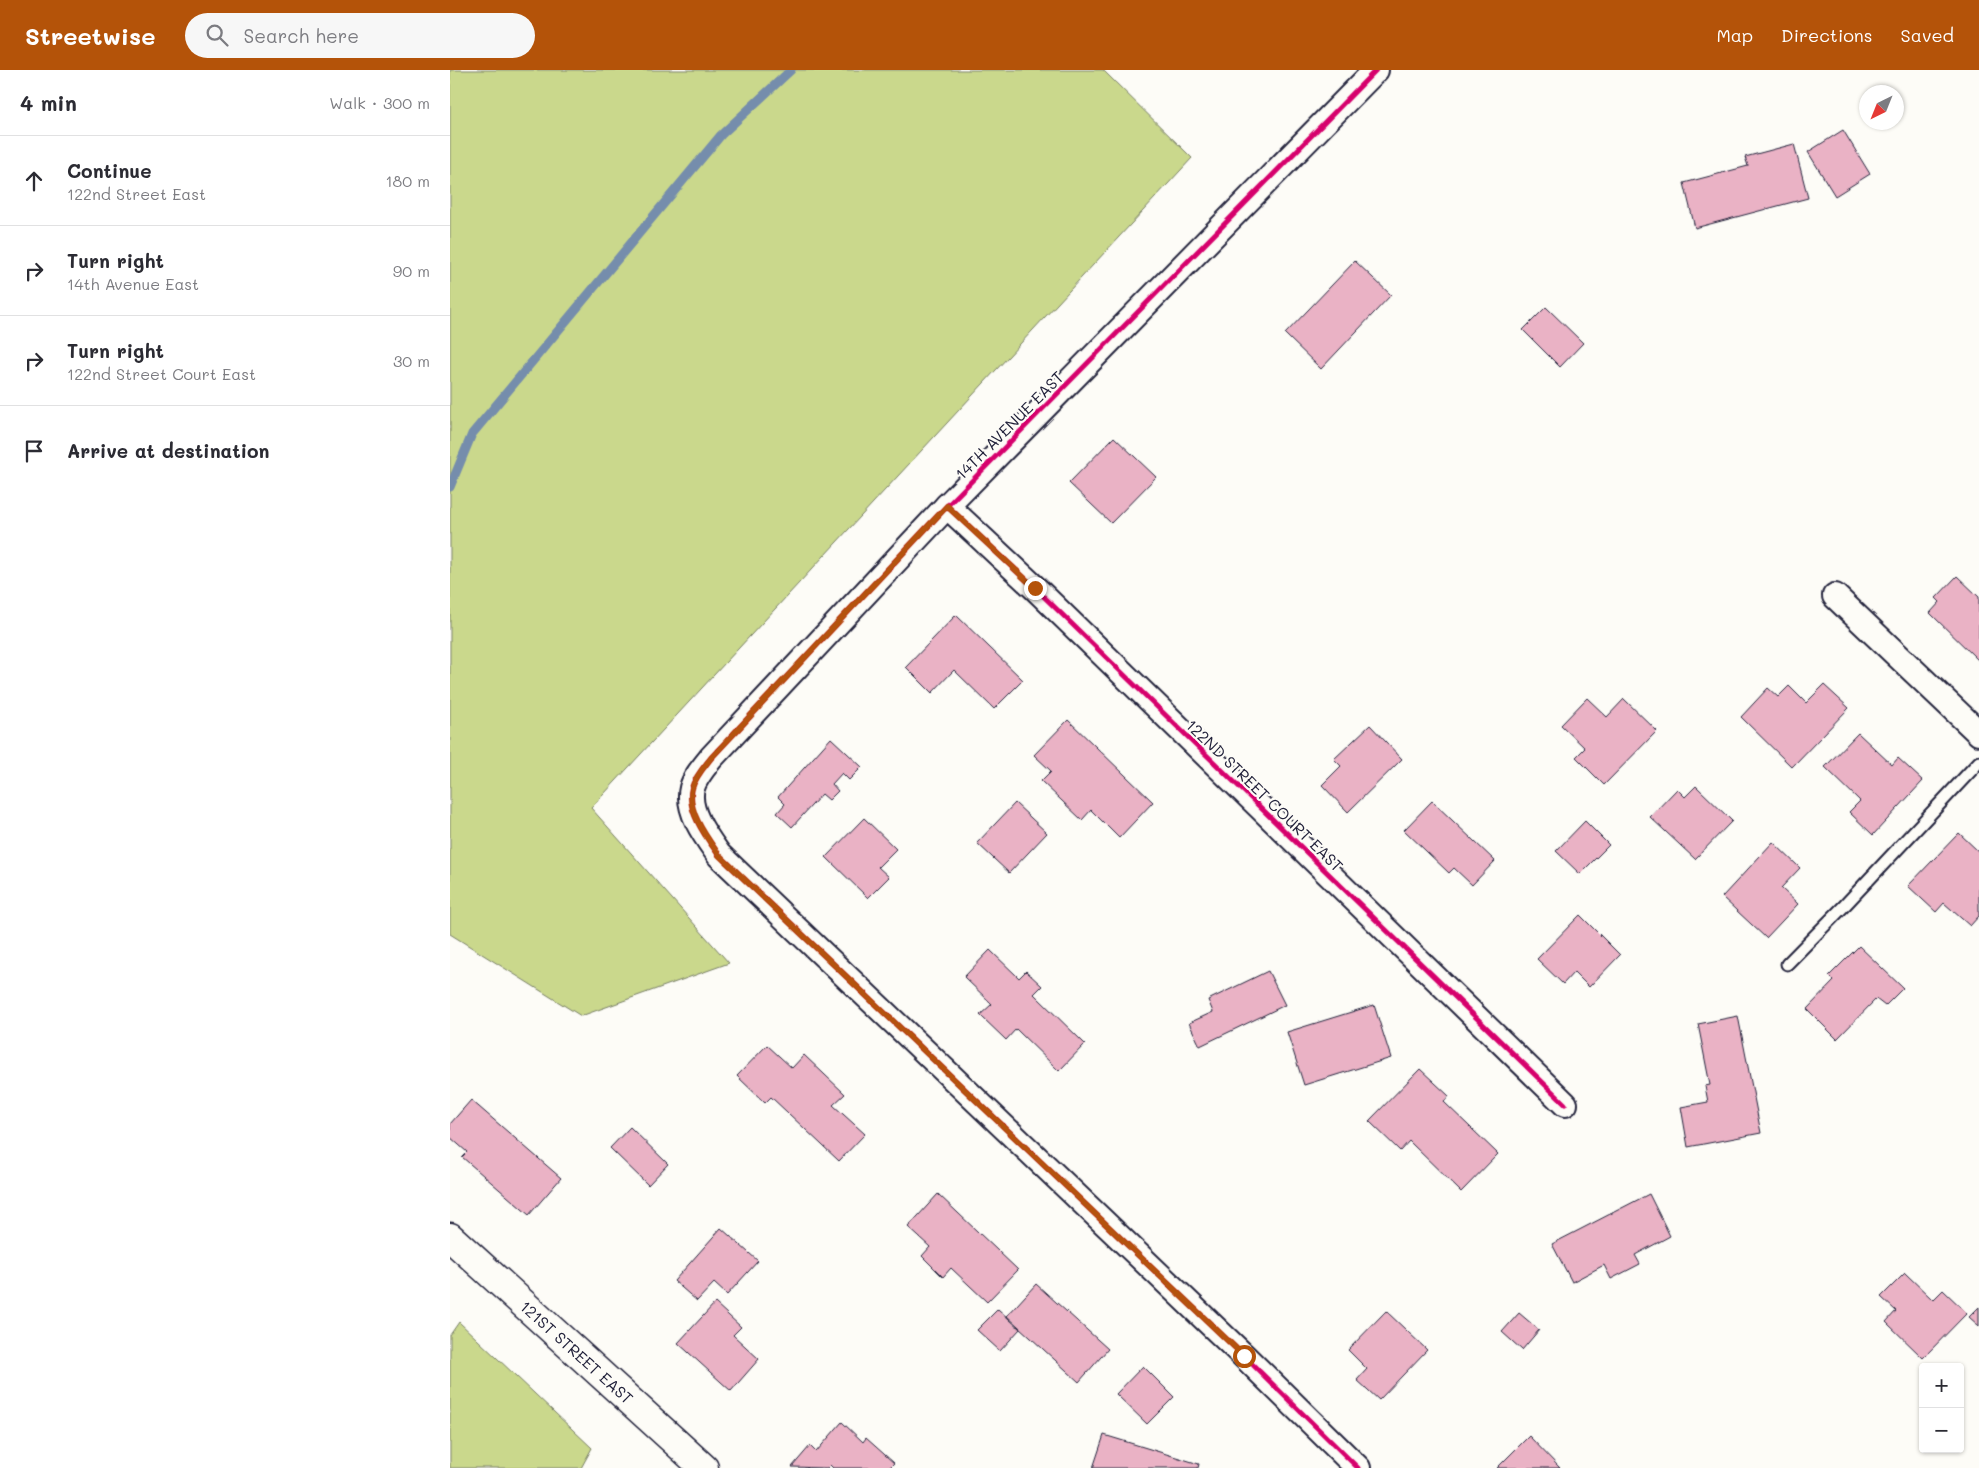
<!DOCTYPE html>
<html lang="en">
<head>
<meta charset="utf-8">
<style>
	:root { --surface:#fff; --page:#f7f7f7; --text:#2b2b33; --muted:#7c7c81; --line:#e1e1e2; --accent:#b45309 }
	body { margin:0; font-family:Mali,sans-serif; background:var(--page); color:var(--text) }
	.controls { position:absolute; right:15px; bottom:15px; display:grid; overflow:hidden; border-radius:5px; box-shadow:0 1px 4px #0004 }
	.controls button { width:45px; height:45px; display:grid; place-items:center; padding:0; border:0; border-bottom:1px solid var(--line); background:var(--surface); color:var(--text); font:25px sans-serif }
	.compass { position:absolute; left:1409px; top:15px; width:45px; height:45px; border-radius:50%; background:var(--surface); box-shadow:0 1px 4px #0004; rotate:223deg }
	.stop { position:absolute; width:15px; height:15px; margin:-11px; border:4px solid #b45309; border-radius:50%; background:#fff }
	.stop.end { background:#b45309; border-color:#fff; box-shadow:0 1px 5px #0008 }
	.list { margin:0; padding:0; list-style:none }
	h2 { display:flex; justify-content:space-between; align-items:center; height:65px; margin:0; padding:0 20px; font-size:21px }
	h2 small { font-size:16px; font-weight:400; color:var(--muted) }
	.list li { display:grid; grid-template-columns:32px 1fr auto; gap:15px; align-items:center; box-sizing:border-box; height:90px; padding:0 20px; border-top:1px solid var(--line) }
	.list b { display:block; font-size:19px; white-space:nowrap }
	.list p { margin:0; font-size:16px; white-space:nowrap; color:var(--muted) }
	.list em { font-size:16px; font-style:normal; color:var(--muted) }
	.icon { flex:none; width:28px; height:28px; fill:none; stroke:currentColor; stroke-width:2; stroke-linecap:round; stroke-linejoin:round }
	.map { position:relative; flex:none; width:1529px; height:1398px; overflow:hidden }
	header { display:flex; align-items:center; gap:30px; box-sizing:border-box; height:70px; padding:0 25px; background:var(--accent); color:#fff }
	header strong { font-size:24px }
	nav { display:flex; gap:28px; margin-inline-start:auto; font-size:18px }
	.search { width:350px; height:45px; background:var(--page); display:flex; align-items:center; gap:12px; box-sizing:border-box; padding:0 18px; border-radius:28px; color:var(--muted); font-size:19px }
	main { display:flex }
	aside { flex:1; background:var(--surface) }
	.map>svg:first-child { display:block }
	.green { fill:#cad88c; stroke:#767d64 }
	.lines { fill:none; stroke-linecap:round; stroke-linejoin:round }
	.stream { stroke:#758dac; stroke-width:9 }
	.building { fill:#eab2c5; stroke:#22223b }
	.service-casing { stroke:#22223b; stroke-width:15 }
	.minor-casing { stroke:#22223b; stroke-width:28 }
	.tertiary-casing { stroke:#22223b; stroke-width:31 }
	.service { stroke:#fdfcf7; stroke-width:11 }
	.minor { stroke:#fdfcf7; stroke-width:24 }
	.tertiary { stroke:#fdfcf7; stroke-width:28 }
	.cycleway-casing { stroke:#fdfcf7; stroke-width:8 }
	.cycleway { stroke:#d6006c; stroke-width:5 }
	.route { stroke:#b45309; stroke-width:6 }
	.labels { text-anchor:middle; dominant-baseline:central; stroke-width:4.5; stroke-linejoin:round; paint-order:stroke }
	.street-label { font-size:16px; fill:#22223b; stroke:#fdfcf7 }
</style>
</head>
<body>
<header>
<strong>Streetwise</strong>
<div class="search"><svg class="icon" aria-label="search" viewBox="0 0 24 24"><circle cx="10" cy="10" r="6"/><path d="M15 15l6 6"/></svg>Search here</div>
<nav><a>Map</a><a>Directions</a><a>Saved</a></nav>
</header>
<main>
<aside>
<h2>4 min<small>Walk · 300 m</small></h2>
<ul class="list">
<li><svg class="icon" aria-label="ahead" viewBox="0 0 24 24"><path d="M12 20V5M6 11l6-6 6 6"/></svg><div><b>Continue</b><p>122nd Street East</p></div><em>180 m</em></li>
<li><svg class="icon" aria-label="right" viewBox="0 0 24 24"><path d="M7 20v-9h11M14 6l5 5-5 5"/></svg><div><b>Turn right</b><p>14th Avenue East</p></div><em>90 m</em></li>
<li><svg class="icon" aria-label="right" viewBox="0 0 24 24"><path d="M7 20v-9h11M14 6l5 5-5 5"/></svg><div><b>Turn right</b><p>122nd Street Court East</p></div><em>30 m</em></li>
<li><svg class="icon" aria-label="arrive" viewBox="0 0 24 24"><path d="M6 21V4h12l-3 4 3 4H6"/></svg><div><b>Arrive at destination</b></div></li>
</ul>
</aside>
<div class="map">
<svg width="1529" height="1398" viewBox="0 0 1529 1398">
	<rect width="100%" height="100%" fill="#fdfcf7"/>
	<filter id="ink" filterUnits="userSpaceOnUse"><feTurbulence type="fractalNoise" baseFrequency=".02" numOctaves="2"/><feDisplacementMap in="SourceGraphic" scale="10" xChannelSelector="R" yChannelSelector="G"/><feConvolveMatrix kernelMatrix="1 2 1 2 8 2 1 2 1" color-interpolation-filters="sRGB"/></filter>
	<g filter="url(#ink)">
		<g class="green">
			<polygon points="0,0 653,0 742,88 141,738 279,893 131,946 0,864"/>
			<polygon points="9,1252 142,1378 131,1398 0,1398 0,1265"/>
		</g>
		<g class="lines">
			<polyline class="stream" points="0,417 22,364 271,65 341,0"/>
		</g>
		<g class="building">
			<polygon points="1393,60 1420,104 1385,126 1358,82"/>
			<polygon points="1344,74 1358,128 1245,158 1234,113 1298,96 1295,87"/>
			<polygon points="905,191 941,225 871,299 835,264"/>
			<polygon points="1096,237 1133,273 1110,297 1073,260"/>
			<polygon points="664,367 706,407 661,453 619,413"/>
			<polygon points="1507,506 1529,527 1529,591 1480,543 1490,532 1486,528"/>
			<polygon points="506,545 573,610 544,639 504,600 482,623 456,597"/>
			<polygon points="1374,615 1399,638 1342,697 1291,647 1318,618 1328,627 1339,616 1356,633"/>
			<polygon points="1137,628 1157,647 1174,629 1207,661 1154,715 1126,687 1135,678 1111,655"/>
			<polygon points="618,650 703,732 669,768 641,740 632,750 591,711 601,701 584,685"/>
			<polygon points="920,655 952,689 898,742 872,715 891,696 884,689"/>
			<polygon points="1408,663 1442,695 1448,688 1473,711 1423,765 1399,742 1410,731 1375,697"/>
			<polygon points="381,668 412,697 399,710 392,703 382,714 388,721 379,730 372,724 342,757 327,743 335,734 328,727"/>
			<polygon points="1246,716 1282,751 1245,789 1200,747 1227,719 1235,727"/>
			<polygon points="982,731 1045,791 1022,815 1004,798 999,803 954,760"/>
			<polygon points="565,733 597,763 559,803 527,773"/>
			<polygon points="414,748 446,779 428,797 439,807 418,828 376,787"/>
			<polygon points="1135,751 1159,775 1130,804 1106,781"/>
			<polygon points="1509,763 1529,782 1529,846 1520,856 1494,833 1486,842 1458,816"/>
			<polygon points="1323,772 1350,798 1331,818 1348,834 1316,868 1272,827"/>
			<polygon points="1130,845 1170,885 1139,917 1124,902 1113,914 1087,889"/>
			<polygon points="1409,876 1453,918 1435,936 1426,929 1387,969 1357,939 1384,911 1379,906"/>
			<polygon points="540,880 569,908 576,901 592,916 584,924 635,974 609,1001 566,959 556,970 530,945 542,934 514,907"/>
			<polygon points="818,901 835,935 750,976 739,953 763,942 758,930"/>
			<polygon points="924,935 941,988 854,1015 837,962"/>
			<polygon points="1288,946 1311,1063 1238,1077 1231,1037 1258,1032 1255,1016 1260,1015 1248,954"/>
			<polygon points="317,975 342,998 354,985 395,1024 383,1035 415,1064 389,1091 321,1027 315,1033 287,1006"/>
			<polygon points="970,999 999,1026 994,1032 1048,1084 1011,1122 959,1071 950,1081 919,1051"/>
			<polygon points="21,1030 111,1108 79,1145 12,1087 17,1082 0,1067 0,1054"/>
			<polygon points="180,1057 218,1094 198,1115 160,1078"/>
			<polygon points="488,1124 568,1200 537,1232 501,1198 493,1207 472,1186 480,1177 458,1157"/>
			<polygon points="1199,1124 1220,1166 1185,1185 1190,1194 1161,1209 1154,1195 1122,1212 1102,1174"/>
			<polygon points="271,1158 308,1191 277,1225 264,1213 247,1231 224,1211"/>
			<polygon points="1455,1203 1483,1230 1493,1220 1517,1243 1473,1288 1436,1252 1446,1241 1431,1227"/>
			<polygon points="586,1214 658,1279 629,1312 557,1246"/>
			<polygon points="265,1233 291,1257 283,1265 309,1289 281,1321 228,1273"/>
			<polygon points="1529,1237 1529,1256 1519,1247"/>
			<polygon points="548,1239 570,1259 550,1281 527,1260"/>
			<polygon points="936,1241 977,1280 929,1330 907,1310 917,1299 898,1280"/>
			<polygon points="1069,1243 1089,1260 1072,1280 1052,1262"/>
			<polygon points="693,1296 724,1327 697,1354 666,1324"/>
			<polygon points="392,1352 413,1372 416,1368 444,1393 439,1398 383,1398 380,1395 377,1398 342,1397 360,1376 366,1382"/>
			<polygon points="654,1365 749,1394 748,1398 643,1398"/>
			<polygon points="1079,1366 1110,1398 1047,1398"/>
		</g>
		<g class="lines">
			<g class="service-casing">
				<polyline id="service" points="1337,894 1395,835 1529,692"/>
			</g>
			<g class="minor-casing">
				<g id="minor">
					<polyline points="497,436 585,518 1115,1034"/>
					<polyline points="1385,526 1529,663"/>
					<path d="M908,1398L794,1286L269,785C257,768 236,741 242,718C245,707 254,697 261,688L497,436L926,0"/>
				</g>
			</g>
			<g class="tertiary-casing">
				<polyline id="tertiary" points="0,1167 254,1398"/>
			</g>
			<use href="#service" class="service"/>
			<use href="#minor" class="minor"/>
			<use href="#tertiary" class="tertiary"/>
			<g class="cycleway-casing">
				<g id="cycleway">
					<polyline points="497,436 585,518 1115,1034"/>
					<path d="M908,1398L794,1286L269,785C257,768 236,741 242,718C245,707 254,697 261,688L497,436L926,0"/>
				</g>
			</g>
			<use href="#cycleway" class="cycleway"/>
		</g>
	</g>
	<g class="lines" filter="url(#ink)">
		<path class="route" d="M585,518L497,436L261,688C254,697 245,707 242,718C236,740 257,768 269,785L794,1286"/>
	</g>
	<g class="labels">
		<g class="street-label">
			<text transform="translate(559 355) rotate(-45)">14TH AVENUE EAST</text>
			<text transform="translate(815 725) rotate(44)">122ND STREET COURT EAST</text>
			<text transform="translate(127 1282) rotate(42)">121ST STREET EAST</text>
		</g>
	</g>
</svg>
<div class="controls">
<button>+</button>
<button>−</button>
</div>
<svg class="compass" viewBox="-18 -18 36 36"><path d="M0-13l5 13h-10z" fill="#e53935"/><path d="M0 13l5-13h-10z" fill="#7c7c81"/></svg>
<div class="stop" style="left:794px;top:1286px"></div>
<div class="stop end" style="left:585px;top:518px"></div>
</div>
</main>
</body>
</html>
